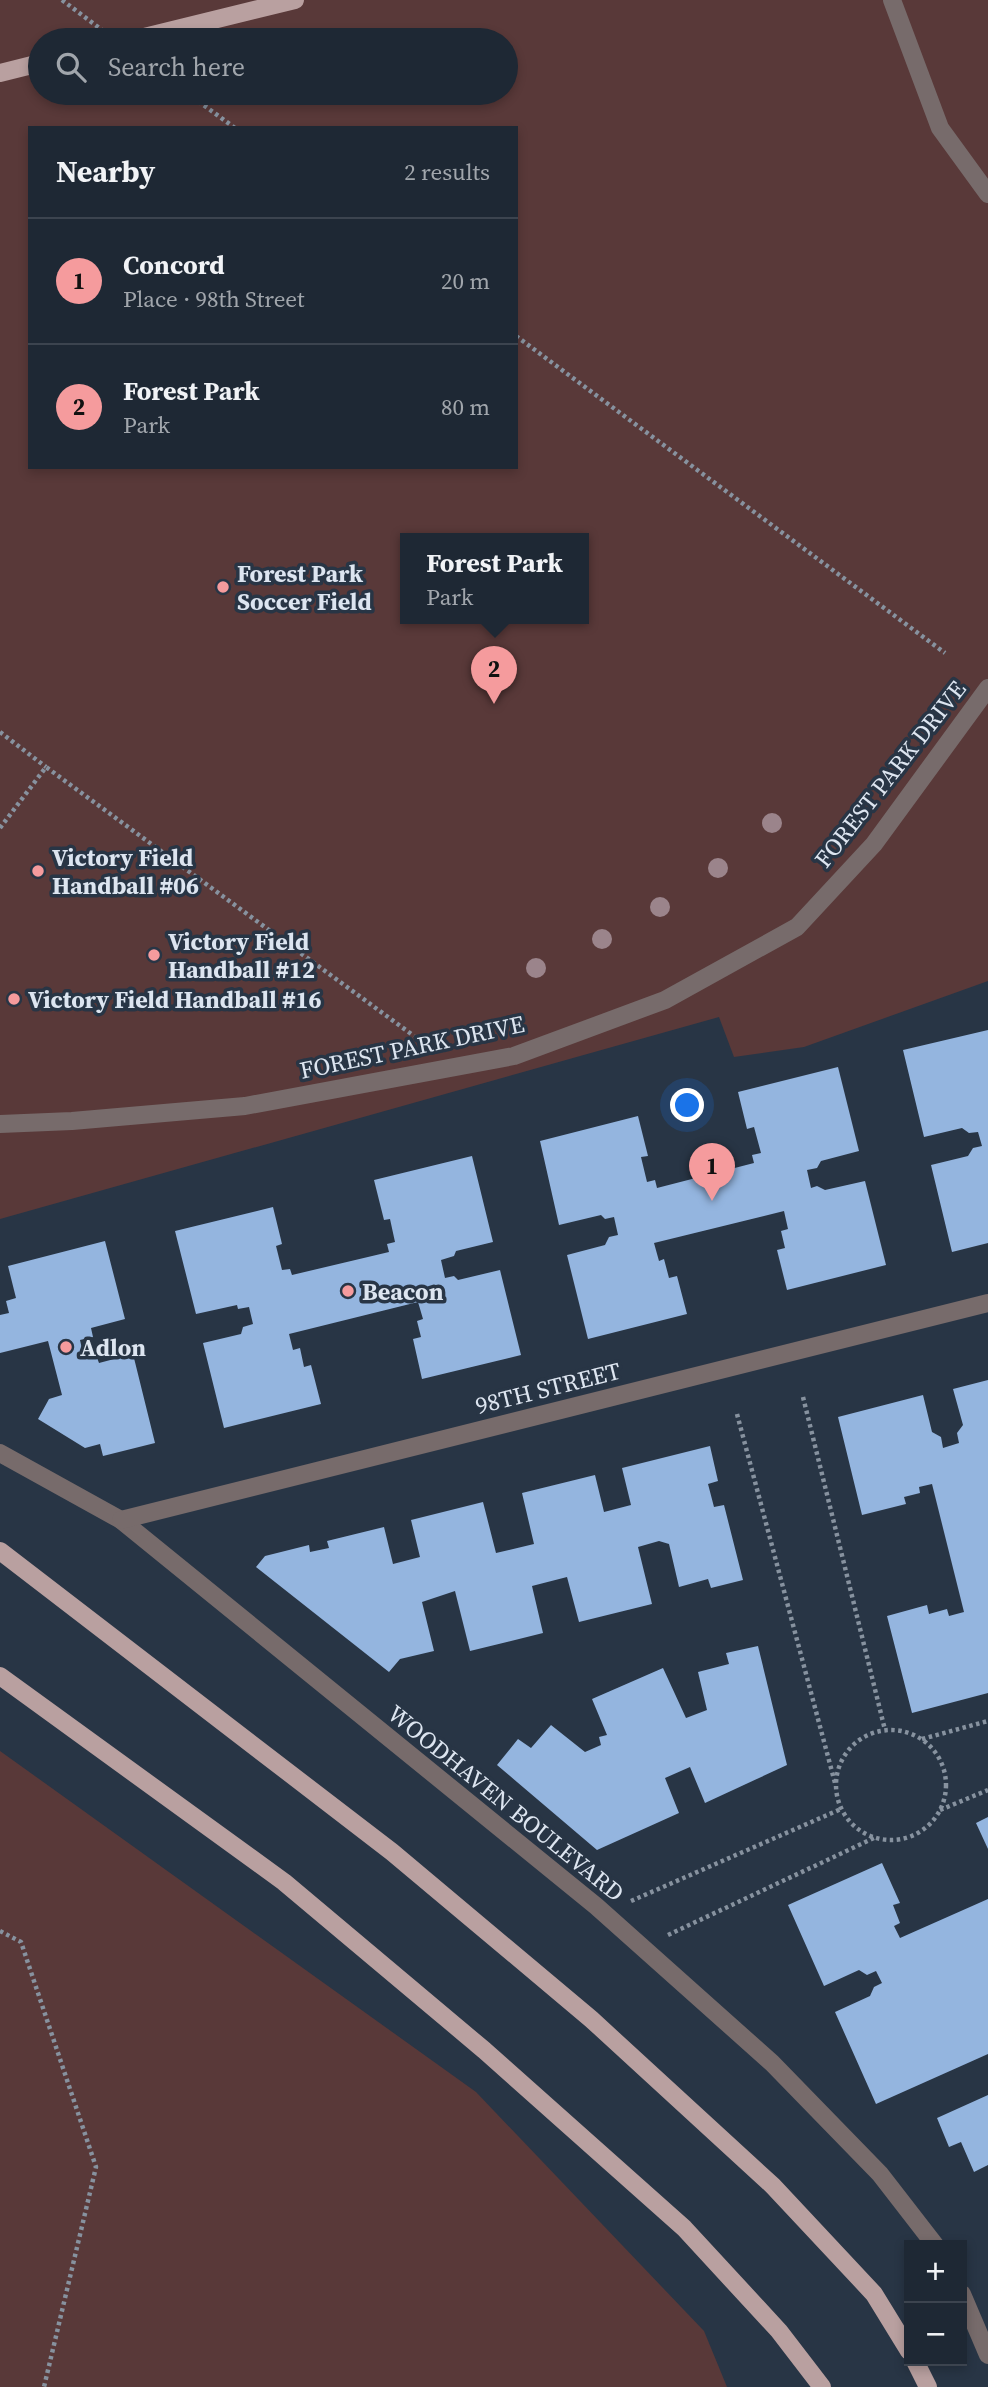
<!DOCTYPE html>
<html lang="en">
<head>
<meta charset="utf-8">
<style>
	:root { --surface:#1e2834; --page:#26303c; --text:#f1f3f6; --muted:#a1a6ac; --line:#3c444f; --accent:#f59b9d }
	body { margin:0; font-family:"Source Serif 4",serif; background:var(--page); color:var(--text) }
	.controls { position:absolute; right:21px; bottom:21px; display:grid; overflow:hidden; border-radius:0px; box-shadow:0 4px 10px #0003 }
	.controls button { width:63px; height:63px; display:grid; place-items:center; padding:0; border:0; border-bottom:2px solid var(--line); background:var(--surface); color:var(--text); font:35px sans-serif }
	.you { position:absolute; left:688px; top:1106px; width:24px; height:24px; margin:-18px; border:5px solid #fff; border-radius:50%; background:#1a73e8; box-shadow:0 0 0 10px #1a73e833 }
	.badge { display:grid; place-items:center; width:46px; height:46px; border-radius:50%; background:var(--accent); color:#111; font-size:23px; font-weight:700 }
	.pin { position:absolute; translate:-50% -58px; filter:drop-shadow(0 2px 4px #0008) }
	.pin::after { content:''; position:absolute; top:37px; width:24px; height:21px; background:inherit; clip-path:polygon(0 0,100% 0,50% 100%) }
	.popup { position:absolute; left:400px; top:533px; width:189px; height:91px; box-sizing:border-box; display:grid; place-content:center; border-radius:0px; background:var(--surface); filter:drop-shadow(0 2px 5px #0005); font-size:23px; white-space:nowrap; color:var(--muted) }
	.popup b { font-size:26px; color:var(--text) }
	.popup::after { content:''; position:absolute; left:50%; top:100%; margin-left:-14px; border:14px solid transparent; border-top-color:var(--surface) }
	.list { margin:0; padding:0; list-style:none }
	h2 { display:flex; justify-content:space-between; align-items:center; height:91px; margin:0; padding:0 28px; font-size:30px }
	h2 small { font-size:23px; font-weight:400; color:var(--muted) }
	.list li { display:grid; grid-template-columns:46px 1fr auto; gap:21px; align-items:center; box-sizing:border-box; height:126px; padding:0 28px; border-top:2px solid var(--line) }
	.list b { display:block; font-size:26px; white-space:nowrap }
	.list p { margin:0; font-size:23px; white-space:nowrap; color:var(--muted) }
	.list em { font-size:23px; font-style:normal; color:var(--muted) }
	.icon { flex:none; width:38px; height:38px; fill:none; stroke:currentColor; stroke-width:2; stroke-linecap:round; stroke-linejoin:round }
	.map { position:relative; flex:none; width:988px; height:2387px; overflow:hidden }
	.search { position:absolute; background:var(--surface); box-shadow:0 4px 10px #0003; left:28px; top:28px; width:490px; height:77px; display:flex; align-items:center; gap:18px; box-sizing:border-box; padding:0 24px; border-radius:38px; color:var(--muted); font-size:26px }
	.panel { position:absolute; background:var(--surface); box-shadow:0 4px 10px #0003; left:28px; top:126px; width:490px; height:343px; border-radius:0px }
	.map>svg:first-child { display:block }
	.green { fill:#593939; fill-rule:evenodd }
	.building { fill:#94b5df }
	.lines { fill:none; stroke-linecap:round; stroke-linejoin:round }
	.path { stroke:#87929f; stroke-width:4.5; stroke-dasharray:3.5 3.5; stroke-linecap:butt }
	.minor { stroke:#776b6b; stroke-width:18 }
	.major { stroke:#b9a0a0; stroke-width:18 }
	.tree { fill:#9b848b }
	.poi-dot { fill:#f59b9d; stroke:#283545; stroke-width:2.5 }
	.labels { text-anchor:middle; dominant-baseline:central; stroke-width:7; stroke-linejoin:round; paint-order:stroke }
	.poi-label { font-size:24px; font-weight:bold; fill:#dde5f0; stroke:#283545; text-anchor:start }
	.street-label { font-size:24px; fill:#dde5f0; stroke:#283545 }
</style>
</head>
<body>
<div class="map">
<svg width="988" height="2387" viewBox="0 0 988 2387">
	<rect width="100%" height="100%" fill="#283545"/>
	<g class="green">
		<path d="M0,0H988V981L804,1047L734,1057L719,1017L0,1219ZM40,40H506V93H40ZM30,128H516V467H30ZM405,538H583V618H405Z"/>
		<polygon points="0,1751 476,2092 704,2331 727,2387 0,2387"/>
	</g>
	<g class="building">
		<polygon points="988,1030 988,1243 952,1252 931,1165 968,1156 973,1148 982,1146 978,1132 969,1133 962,1128 924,1137 903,1050"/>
		<polygon points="838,1067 859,1151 821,1161 817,1168 807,1170 811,1188 817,1186 825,1190 865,1181 886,1265 787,1290 777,1250 785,1248 781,1231 788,1229 784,1211 654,1243 659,1261 664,1259 669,1278 677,1276 687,1314 588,1339 567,1255 605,1245 609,1237 618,1235 614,1217 605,1219 601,1215 559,1225 540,1141 638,1116 648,1156 641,1157 647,1182 655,1180 657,1188 754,1163 752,1155 761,1153 754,1127 747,1129 738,1092"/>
		<polygon points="472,1156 493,1242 456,1251 454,1256 441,1260 445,1278 454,1276 458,1280 500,1270 521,1355 422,1379 413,1339 421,1337 417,1321 423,1319 418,1302 289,1334 293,1350 300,1348 304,1367 311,1365 321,1404 224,1428 203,1343 241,1334 243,1327 253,1324 249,1307 238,1309 237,1305 196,1314 175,1231 273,1207 282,1244 276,1246 282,1270 290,1269 292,1275 389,1252 387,1244 395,1242 390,1219 384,1220 374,1180"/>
		<polygon points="105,1241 125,1319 91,1328 93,1337 80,1340 84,1358 96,1355 99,1363 133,1354 155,1443 103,1456 100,1444 85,1448 38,1419 49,1399 62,1395 48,1341 0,1353 0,1315 9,1313 6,1301 16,1298 8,1266"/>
		<polygon points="988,1380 988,1693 912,1713 887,1616 927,1605 929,1614 947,1609 949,1616 964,1612 932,1484 919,1487 920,1493 904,1497 906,1504 862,1515 838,1417 923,1395 932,1432 941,1437 943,1448 959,1443 957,1433 963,1425 953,1389"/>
		<polygon points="710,1446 718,1481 708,1484 714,1507 724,1505 743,1580 711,1588 708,1579 679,1587 669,1544 659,1541 638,1547 652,1604 579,1622 567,1577 532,1586 543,1633 470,1651 455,1591 422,1602 434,1651 400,1659 389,1672 256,1567 265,1556 309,1545 310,1552 329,1548 327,1541 384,1527 393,1564 420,1557 411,1520 483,1502 496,1553 534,1544 522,1493 595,1475 604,1512 631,1505 622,1468"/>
		<polygon points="758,1646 787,1765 705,1803 690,1767 665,1778 679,1813 597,1850 497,1765 518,1739 531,1748 551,1725 585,1752 601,1745 599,1737 607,1735 592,1699 663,1668 686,1718 707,1710 698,1672 729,1664 726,1653"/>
		<polygon points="988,1817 988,1849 976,1823"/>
		<polygon points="882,1863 900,1903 893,1905 900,1923 894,1926 900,1938 988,1899 988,2054 876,2104 835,2012 870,1996 874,1987 882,1983 876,1971 867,1975 859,1970 824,1986 788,1905"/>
		<polygon points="988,2095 988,2165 974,2172 961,2142 949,2147 937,2118"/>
	</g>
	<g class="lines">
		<g class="path">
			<polyline points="62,0 106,33"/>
			<polyline points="187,93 235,128"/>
			<polyline points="516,336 945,653"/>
			<polyline points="0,732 46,767"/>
			<polyline points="0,828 46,767 414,1036"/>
			<polyline points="803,1397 885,1730"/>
			<polyline points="737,1414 835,1783"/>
			<circle cx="891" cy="1785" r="55"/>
			<polyline points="922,1739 988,1721"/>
			<polyline points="940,1810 988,1790"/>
			<polyline points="631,1901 841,1809"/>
			<polyline points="0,1931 21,1942 96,2167 44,2387"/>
			<polyline points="668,1935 874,1838"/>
		</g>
		<g class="minor">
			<polyline points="892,0 940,128 988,194"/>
			<polyline points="0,1124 72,1121 245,1106 514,1056 665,1000 797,927 874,844 988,688"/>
			<polyline points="0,1453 121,1520 596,1906 772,2063 880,2174 935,2245"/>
			<polyline points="121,1520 988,1303"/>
			<polyline points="962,2294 988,2355"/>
		</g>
		<g class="major">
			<polyline points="132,40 295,0"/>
			<polyline points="0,73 40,63"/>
			<polyline points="0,1551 392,1852 591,2019 773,2186 874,2294 909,2351"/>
			<polyline points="0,1676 284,1882 484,2050 684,2228 779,2331 822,2387"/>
			<polyline points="915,2361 928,2387"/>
		</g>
	</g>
	<g class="tree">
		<circle cx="772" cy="823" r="10"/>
		<circle cx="718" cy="868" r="10"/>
		<circle cx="660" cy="907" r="10"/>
		<circle cx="602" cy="939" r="10"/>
		<circle cx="536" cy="968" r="10"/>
	</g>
	<g class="poi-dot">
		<circle cx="223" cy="587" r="7"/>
		<circle cx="38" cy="871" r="7"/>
		<circle cx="154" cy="955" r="7"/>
		<circle cx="14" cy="999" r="7"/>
		<circle cx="348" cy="1291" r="7"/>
		<circle cx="66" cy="1347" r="7"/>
	</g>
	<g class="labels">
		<g class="poi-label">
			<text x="237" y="573">Forest Park<tspan x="237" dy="28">Soccer Field</tspan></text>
			<text x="52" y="857">Victory Field<tspan x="52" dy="28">Handball #06</tspan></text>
			<text x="168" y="941">Victory Field<tspan x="168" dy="28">Handball #12</tspan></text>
			<text x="28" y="999">Victory Field Handball #16</text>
			<text x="362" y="1291">Beacon</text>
			<text x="80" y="1347">Adlon</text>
		</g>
		<g class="street-label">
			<text transform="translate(890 774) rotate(-52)">FOREST PARK DRIVE</text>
			<text transform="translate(412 1047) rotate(-12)">FOREST PARK DRIVE</text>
			<text transform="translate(548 1388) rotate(-14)">98TH STREET</text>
			<text transform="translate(506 1803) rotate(39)">WOODHAVEN BOULEVARD</text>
		</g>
	</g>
</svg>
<div class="controls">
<button>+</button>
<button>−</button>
</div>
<div class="you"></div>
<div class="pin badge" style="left:712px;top:1201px">1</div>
<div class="pin badge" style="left:494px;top:704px">2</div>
<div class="popup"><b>Forest Park</b>Park</div>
<div class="search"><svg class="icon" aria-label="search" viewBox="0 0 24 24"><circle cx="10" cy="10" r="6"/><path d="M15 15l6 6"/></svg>Search here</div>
<section class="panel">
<h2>Nearby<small>2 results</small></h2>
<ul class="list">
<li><span class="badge">1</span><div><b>Concord</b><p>Place · 98th Street</p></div><em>20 m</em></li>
<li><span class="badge">2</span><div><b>Forest Park</b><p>Park</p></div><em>80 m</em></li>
</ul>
</section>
</div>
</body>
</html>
